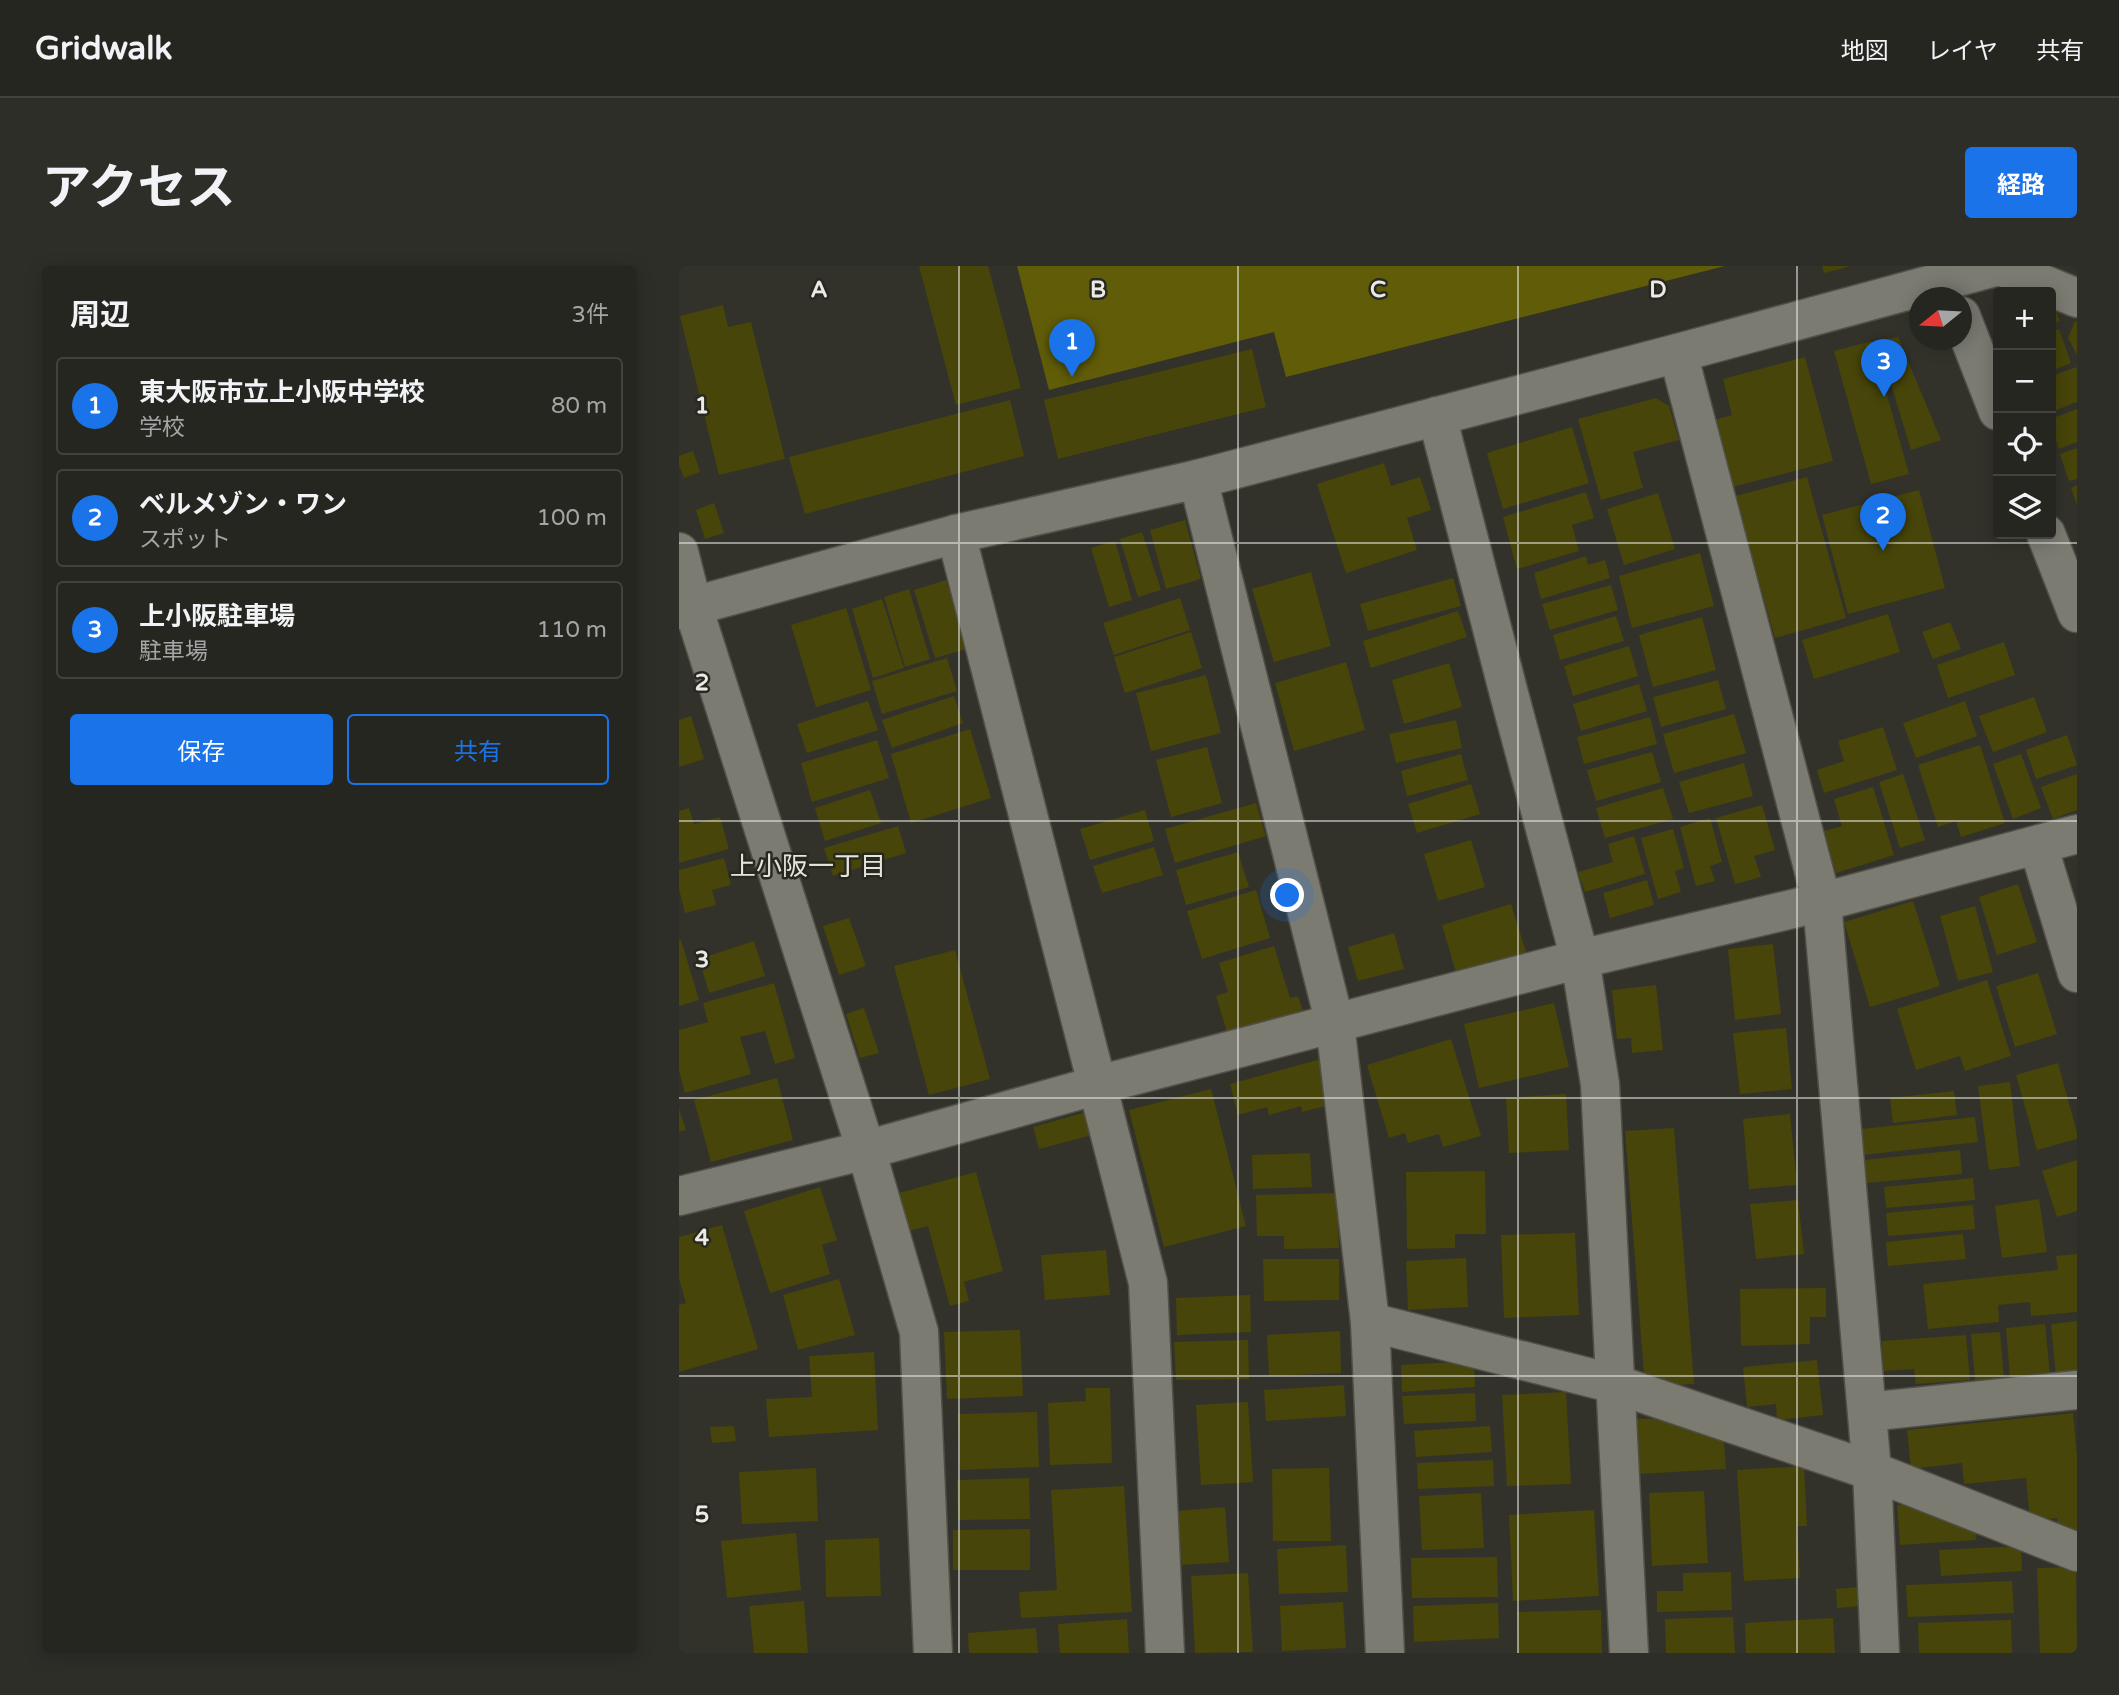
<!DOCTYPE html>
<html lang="ja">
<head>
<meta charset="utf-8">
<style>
	:root { --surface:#262620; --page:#2e2e29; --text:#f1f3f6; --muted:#a4a5a5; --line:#42433e; --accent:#1a73e8 }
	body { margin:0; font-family:"Varela Round","Noto Sans JP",sans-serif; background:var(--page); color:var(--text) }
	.controls { position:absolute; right:21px; top:21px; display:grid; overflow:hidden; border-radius:7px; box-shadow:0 4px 18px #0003 }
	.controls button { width:63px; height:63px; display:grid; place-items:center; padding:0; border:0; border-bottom:2px solid var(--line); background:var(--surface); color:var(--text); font:35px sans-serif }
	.compass { position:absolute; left:1230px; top:21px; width:63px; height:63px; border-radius:50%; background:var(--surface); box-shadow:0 4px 18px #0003; rotate:252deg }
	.you { position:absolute; left:609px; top:630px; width:24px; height:24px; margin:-18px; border:5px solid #fff; border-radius:50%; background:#1a73e8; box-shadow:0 0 0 10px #1a73e833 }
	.badge { display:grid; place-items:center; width:46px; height:46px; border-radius:50%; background:var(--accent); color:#fff; font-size:23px; font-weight:700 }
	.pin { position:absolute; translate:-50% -58px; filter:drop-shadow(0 2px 4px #0008) }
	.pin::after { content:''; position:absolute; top:37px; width:24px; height:21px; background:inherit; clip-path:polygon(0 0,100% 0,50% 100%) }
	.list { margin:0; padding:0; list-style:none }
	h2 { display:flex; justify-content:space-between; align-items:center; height:91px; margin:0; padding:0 28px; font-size:30px }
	h2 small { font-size:23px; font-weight:400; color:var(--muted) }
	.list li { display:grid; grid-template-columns:46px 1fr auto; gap:21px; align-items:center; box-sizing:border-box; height:98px; margin:0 14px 14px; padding:0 14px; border:2px solid var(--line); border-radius:7px }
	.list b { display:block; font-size:26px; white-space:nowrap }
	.list p { margin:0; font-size:23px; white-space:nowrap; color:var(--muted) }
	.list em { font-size:23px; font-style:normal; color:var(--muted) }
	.actions { display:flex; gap:14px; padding:21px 28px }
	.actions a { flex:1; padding:16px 0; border:2px solid var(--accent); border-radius:7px; text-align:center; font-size:24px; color:var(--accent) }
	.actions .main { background:var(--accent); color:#fff }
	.icon { flex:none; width:38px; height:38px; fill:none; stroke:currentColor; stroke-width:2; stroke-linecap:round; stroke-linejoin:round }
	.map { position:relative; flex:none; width:1398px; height:1387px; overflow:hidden; border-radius:7px }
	header { display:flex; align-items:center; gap:42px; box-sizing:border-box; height:98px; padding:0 35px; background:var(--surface); border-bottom:2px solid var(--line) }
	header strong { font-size:33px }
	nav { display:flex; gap:38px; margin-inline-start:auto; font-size:24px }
	.intro { display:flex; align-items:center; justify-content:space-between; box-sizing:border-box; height:168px; padding:0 42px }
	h1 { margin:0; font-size:49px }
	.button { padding:18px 32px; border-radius:7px; background:var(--accent); color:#fff; font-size:24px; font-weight:700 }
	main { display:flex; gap:42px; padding:0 42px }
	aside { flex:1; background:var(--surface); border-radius:7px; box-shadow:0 4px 18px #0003 }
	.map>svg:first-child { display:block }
	.green { fill:#605c08 }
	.building { fill:#474509 }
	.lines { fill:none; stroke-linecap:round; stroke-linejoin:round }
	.minor-casing { stroke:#505049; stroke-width:41 }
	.minor { stroke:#7b7b72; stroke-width:38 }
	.grid { fill:none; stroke:#ebebe6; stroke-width:2; stroke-opacity:0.55 }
	.labels { text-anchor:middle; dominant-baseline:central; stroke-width:5; stroke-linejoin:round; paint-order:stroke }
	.neighbourhood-label { font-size:26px; fill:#e5e5db; stroke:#282820 }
	.grid-label { font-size:23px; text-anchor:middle; font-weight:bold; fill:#ebebe6; stroke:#282820; stroke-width:5; stroke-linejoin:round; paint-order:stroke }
</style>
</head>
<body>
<header>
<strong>Gridwalk</strong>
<nav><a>地図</a><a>レイヤ</a><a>共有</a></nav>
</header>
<div class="intro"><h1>アクセス</h1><a class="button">経路</a></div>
<main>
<aside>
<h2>周辺<small>3件</small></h2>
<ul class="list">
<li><span class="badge">1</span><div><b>東大阪市立上小阪中学校</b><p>学校</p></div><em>80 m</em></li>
<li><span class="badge">2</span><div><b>ベルメゾン・ワン</b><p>スポット</p></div><em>100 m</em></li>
<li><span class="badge">3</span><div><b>上小阪駐車場</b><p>駐車場</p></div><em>110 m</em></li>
</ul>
<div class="actions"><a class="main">保存</a><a>共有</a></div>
</aside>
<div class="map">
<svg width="1398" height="1387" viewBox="0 0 1398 1387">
	<rect width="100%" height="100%" fill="#32322a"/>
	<polygon class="green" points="338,0 1046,0 607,111 595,66 370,124"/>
	<g class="building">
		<polygon points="240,0 309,0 342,122 277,139"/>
		<polygon points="1143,0 1168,0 1169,1 1145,7"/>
		<polygon points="44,39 49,61 72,56 106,193 40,209 1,50"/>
		<polygon points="1372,40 1376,42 1381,55 1372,59"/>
		<polygon points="1396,55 1398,56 1398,89 1389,72"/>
		<polygon points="1380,63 1392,97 1372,105 1372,66"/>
		<polygon points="1219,71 1262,174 1232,184 1199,75"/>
		<polygon points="1193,75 1230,208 1192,218 1155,85"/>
		<polygon points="573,83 587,141 379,193 365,134"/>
		<polygon points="1126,91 1154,195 1053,221 1035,154 1053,149 1044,113"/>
		<polygon points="1398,101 1398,136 1372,146 1372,110"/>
		<polygon points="977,132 990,140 1000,174 954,186 964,222 922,234 899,153"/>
		<polygon points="331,134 345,190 126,248 110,191"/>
		<polygon points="1398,143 1398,176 1380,183 1372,160 1372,153"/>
		<polygon points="893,161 910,217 824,243 808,187"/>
		<polygon points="1398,182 1398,213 1390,215 1381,188"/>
		<polygon points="14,185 21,206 5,212 0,199 0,190"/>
		<polygon points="705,197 712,220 741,211 752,244 728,252 738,284 667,307 638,218"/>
		<polygon points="1128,211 1167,352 1096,372 1056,230"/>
		<polygon points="1398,219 1398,239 1392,222"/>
		<polygon points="1240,224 1266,322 1169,348 1143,249"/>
		<polygon points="907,226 915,252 893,259 900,285 838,303 824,251"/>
		<polygon points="979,227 996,283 945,299 928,243"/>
		<polygon points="35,237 45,267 26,273 17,244"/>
		<polygon points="506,254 522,313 487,323 471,264"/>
		<polygon points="463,266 482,324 459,331 441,273"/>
		<polygon points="436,275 453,334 430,341 412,282"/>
		<polygon points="1021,287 1035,340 953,362 940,310"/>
		<polygon points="907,290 909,299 926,294 931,312 862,333 855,307"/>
		<polygon points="632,306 652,380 595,396 573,323"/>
		<polygon points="774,312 782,340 689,365 681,338"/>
		<polygon points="267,314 288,383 256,392 235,324"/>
		<polygon points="932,319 939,344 871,364 863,338"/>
		<polygon points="230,323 251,393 226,401 205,331"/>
		<polygon points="501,332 511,364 435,389 424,357"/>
		<polygon points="203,333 225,402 194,412 173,343"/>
		<polygon points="167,342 192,424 137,441 112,359"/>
		<polygon points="779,345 788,371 692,402 684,375"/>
		<polygon points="1209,348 1221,386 1135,413 1123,374"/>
		<polygon points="937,350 945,375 881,394 874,369"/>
		<polygon points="1023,351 1037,404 974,421 960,369"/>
		<polygon points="1271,356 1282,383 1254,393 1243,366"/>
		<polygon points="512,366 523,402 446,427 435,391"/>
		<polygon points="1325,376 1336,409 1269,432 1258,399"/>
		<polygon points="950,380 959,410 894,430 885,400"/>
		<polygon points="268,392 278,425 203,448 193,415"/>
		<polygon points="667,396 686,464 615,485 596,417"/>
		<polygon points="770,397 783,441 725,458 713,414"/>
		<polygon points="527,409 542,467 472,485 457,427"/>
		<polygon points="1039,414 1047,443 982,461 974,431"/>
		<polygon points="960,418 968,445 902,465 894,438"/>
		<polygon points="275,430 284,457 213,482 203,454"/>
		<polygon points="1355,431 1368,466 1314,486 1300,450"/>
		<polygon points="189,435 199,464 128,487 118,458"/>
		<polygon points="1286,435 1298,470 1237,492 1224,457"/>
		<polygon points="1055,448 1067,487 995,507 984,468"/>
		<polygon points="12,450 25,493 0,501 0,454"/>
		<polygon points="971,451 978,478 905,498 898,471"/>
		<polygon points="777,454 783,482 717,497 710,468"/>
		<polygon points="1204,461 1218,504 1145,527 1138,504 1165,495 1159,475"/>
		<polygon points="291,463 312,532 232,557 212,488"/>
		<polygon points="1388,469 1398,499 1357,513 1347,484"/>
		<polygon points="198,474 210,512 133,536 122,497"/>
		<polygon points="1301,479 1326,557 1282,571 1277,555 1259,561 1239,499"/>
		<polygon points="528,481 543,537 492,551 477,494"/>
		<polygon points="973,486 982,516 917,535 908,504"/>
		<polygon points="782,488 789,514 728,530 722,505"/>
		<polygon points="1342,488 1362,542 1334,553 1314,498"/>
		<polygon points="1065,497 1074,530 1010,547 1000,516"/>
		<polygon points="1224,508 1246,574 1221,582 1200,516"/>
		<polygon points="1398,508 1398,544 1374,553 1362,521"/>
		<polygon points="792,518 801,548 738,567 729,538"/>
		<polygon points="1194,521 1215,589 1157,607 1145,565 1163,560 1155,533"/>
		<polygon points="984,522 994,553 926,572 917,542"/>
		<polygon points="191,524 202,557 146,575 136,542"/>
		<polygon points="577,537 587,570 496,597 486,563"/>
		<polygon points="1083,539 1096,584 1075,590 1082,611 1056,618 1037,552"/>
		<polygon points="10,542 15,558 41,551 50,583 0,597 0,545"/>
		<polygon points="466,544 475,575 411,594 401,563"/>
		<polygon points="1031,552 1043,596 1031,600 1036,615 1017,620 1001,561"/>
		<polygon points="219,560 227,587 154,610 145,582"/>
		<polygon points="994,563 1005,602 996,605 1002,626 979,633 962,572"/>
		<polygon points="955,570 966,608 906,626 899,606 934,596 929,578"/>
		<polygon points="792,574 806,621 759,635 745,588"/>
		<polygon points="475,581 484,609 423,627 414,600"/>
		<polygon points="559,586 570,621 507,639 497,604"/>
		<polygon points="45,592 52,619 33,624 37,639 6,647 0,623 0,604"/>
		<polygon points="968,614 975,639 931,652 924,627"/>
		<polygon points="1339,618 1358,676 1318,689 1300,631"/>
		<polygon points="577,624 591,672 523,693 508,645"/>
		<polygon points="1234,635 1261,720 1191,741 1165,656"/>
		<polygon points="832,638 848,689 778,710 763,659"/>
		<polygon points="1296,640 1314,706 1279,715 1261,650"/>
		<polygon points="170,652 187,700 160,709 144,660"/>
		<polygon points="715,667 725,703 679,715 669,681"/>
		<polygon points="0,674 2,674 20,734 0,740"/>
		<polygon points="75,675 86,710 30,727 20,693"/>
		<polygon points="1094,678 1102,748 1056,754 1049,683"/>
		<polygon points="595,680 611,732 619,730 625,748 549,770 537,730 549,726 540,697"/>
		<polygon points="276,684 311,813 250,829 215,700"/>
		<polygon points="1359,707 1378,768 1336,781 1317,720"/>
		<polygon points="1308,714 1332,790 1286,805 1281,790 1237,804 1218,743"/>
		<polygon points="95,717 116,792 96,798 86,765 61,771 72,808 6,827 0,805 0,764 29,756 24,737"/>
		<polygon points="977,719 984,784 953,787 952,772 938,773 933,724"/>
		<polygon points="875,737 890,801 800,822 785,758"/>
		<polygon points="185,742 200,787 181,792 167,748"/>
		<polygon points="1107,762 1113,823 1061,828 1054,767"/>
		<polygon points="772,773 802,870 764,881 760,868 729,877 726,867 710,872 688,799"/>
		<polygon points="642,793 654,838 623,846 622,840 590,849 588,841 559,849 551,818"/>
		<polygon points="1379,797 1398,867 1398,873 1358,884 1337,809"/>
		<polygon points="98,812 114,874 32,896 15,834"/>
		<polygon points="1331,816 1341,900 1310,904 1299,820"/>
		<polygon points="532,823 567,960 485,981 450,844"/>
		<polygon points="1275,825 1278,849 1214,857 1211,832"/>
		<polygon points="887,828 890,884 830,887 827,832"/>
		<polygon points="0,843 7,864 0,866"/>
		<polygon points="407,846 413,869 360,883 354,861"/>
		<polygon points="1111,848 1118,919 1070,923 1064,853"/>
		<polygon points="1296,851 1299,876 1184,889 1182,863"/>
		<polygon points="995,862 1015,1118 966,1121 946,865"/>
		<polygon points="1281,884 1283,908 1188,917 1185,894"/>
		<polygon points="631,887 633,921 574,923 573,889"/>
		<polygon points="1398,894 1398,945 1378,951 1363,905"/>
		<polygon points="806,905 807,968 776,968 776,982 728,983 727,906"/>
		<polygon points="297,906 324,1005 285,1016 290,1035 271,1040 249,960 230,965 220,927"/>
		<polygon points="1294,912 1296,934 1207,942 1205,921"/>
		<polygon points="141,921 158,974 143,979 151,1008 91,1027 65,945"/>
		<polygon points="658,927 660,982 605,983 605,970 578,970 577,929"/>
		<polygon points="1360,933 1368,986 1323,992 1316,940"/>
		<polygon points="1119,934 1125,988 1077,993 1071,938"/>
		<polygon points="1294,939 1296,963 1209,970 1207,947"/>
		<polygon points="43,959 79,1083 0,1106 0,1039 7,1037 0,1012 0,971"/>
		<polygon points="896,967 900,1049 825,1052 822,969"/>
		<polygon points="1284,968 1287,993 1209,1000 1207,976"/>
		<polygon points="427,984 431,1029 366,1034 362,989"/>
		<polygon points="1398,988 1398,1046 1352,1050 1351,1036 1319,1039 1320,1056 1249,1063 1244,1018 1379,1004 1377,990"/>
		<polygon points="787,992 789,1041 729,1044 727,995"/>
		<polygon points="584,993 660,993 660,1034 585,1035"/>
		<polygon points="160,1013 176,1069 119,1084 104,1029"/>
		<polygon points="1147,1022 1147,1051 1131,1051 1131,1078 1062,1080 1061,1023"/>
		<polygon points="571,1029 572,1066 498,1069 497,1032"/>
		<polygon points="1398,1055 1398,1108 1377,1110 1372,1058"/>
		<polygon points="1366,1058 1371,1109 1331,1112 1327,1062"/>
		<polygon points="341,1064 344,1130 268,1133 265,1066"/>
		<polygon points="661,1065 662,1107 590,1110 588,1069"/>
		<polygon points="1321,1066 1325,1112 1296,1115 1292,1068"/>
		<polygon points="1287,1069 1291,1114 1237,1118 1235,1103 1204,1105 1203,1075"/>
		<polygon points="569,1074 570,1113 497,1114 495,1076"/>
		<polygon points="195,1086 199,1164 90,1171 87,1133 133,1131 130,1090"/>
		<polygon points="1138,1094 1144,1149 1098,1154 1097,1138 1068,1141 1064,1101"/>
		<polygon points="795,1095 796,1121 723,1126 722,1099"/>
		<polygon points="665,1119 667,1150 587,1155 585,1124"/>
		<polygon points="406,1122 431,1122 433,1197 371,1199 369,1137 407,1135"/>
		<polygon points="887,1126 892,1218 828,1220 823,1129"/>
		<polygon points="796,1127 797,1155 725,1158 723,1130"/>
		<polygon points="569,1136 574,1216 522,1219 517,1139"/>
		<polygon points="358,1146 360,1201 281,1204 279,1148"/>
		<polygon points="1394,1147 1398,1190 1398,1265 1380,1267 1378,1252 1351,1255 1347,1212 1285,1218 1283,1197 1232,1203 1228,1164"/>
		<polygon points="993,1152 1045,1177 1047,1203 960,1208 957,1153"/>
		<polygon points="55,1160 57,1175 33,1177 31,1161"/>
		<polygon points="811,1160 813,1186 737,1191 735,1165"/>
		<polygon points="814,1194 815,1220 739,1223 738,1197"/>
		<polygon points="1125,1200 1128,1260 1118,1260 1121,1312 1065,1315 1058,1204"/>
		<polygon points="137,1202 139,1255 63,1258 60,1206"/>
		<polygon points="650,1202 652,1275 594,1275 593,1203"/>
		<polygon points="350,1212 351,1253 279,1254 278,1214"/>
		<polygon points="445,1220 453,1346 342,1352 340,1326 378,1324 372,1224"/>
		<polygon points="1025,1225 1029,1297 973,1300 970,1227"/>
		<polygon points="802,1227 805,1282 743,1284 740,1230"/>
		<polygon points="1245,1237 1246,1247 1270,1246 1296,1253 1297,1274 1221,1279 1218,1239"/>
		<polygon points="546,1241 550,1296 503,1299 498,1245"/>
		<polygon points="915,1244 920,1330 834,1335 830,1249"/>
		<polygon points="351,1263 351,1304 274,1304 274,1264"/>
		<polygon points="117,1267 122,1324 48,1332 42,1275"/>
		<polygon points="200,1272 202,1330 147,1331 146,1274"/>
		<polygon points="667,1279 669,1326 600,1328 598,1283"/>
		<polygon points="1342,1280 1343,1305 1262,1310 1260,1284"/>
		<polygon points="818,1291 819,1331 733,1332 732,1292"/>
		<polygon points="1397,1301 1398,1387 1361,1387 1358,1302"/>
		<polygon points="1052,1306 1053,1344 978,1346 978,1325 1004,1325 1004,1307"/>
		<polygon points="569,1307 574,1386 516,1387 512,1310"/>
		<polygon points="1333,1315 1335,1347 1229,1351 1227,1319"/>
		<polygon points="1180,1321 1182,1340 1158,1342 1157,1323"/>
		<polygon points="125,1335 129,1387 75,1387 70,1340"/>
		<polygon points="664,1336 667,1382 603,1385 601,1340"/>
		<polygon points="819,1337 820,1372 735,1376 734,1340"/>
		<polygon points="922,1344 923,1387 839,1387 838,1346"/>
		<polygon points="1054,1351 1056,1387 987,1387 986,1353"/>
		<polygon points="1154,1352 1156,1387 1067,1387 1066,1357"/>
		<polygon points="448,1353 450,1387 381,1387 379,1358"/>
		<polygon points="1332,1354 1333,1387 1240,1387 1239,1357"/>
		<polygon points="357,1362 359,1387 290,1387 289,1367"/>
	</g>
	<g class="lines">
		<g class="minor-casing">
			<g id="minor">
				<polyline points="1282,50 1319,145"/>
				<polyline points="999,87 1143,636 1193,1205 1201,1387"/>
				<polyline points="758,150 830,428 901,693 921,818 950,1387"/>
				<polyline points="519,213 656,758 691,1056 706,1387"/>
				<polyline points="277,268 469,1017 486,1387"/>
				<polyline points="1367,268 1398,347"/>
				<polyline points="0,286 14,341 187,884 240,1066 254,1387"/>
				<polyline points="0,344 277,268 519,213 999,87 1320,0 1398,32"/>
				<polyline points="1359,579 1398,707"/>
				<polyline points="0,930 187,884 419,819 901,693 1143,636 1398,568"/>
				<polyline points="691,1056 936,1118 1193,1205 1398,1286"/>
				<polyline points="1188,1146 1398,1124"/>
			</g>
		</g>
		<use href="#minor" class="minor"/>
	</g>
	<path class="grid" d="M280,0V1387M559,0V1387M839,0V1387M1118,0V1387M0,277H1398M0,555H1398M0,832H1398M0,1110H1398"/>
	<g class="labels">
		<g class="neighbourhood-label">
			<text x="129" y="600">上小阪一丁目</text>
		</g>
	</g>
	<g class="grid-label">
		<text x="140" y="31">A</text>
		<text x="419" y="31">B</text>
		<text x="699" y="31">C</text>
		<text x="979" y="31">D</text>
		<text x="23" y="147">1</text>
		<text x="23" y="424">2</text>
		<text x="23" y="701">3</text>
		<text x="23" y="979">4</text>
		<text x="23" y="1256">5</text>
	</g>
</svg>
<div class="controls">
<button>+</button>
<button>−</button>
<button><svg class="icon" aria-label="locate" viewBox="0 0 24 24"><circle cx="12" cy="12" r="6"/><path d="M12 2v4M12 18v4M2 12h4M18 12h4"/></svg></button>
<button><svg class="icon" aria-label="layers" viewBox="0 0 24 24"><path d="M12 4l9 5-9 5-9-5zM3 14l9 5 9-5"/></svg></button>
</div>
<svg class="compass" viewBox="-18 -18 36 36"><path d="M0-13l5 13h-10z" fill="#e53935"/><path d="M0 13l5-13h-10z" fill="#a4a5a5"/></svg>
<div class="you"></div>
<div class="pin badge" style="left:393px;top:111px">1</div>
<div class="pin badge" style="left:1204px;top:285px">2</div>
<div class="pin badge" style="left:1205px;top:131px">3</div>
</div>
</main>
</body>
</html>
